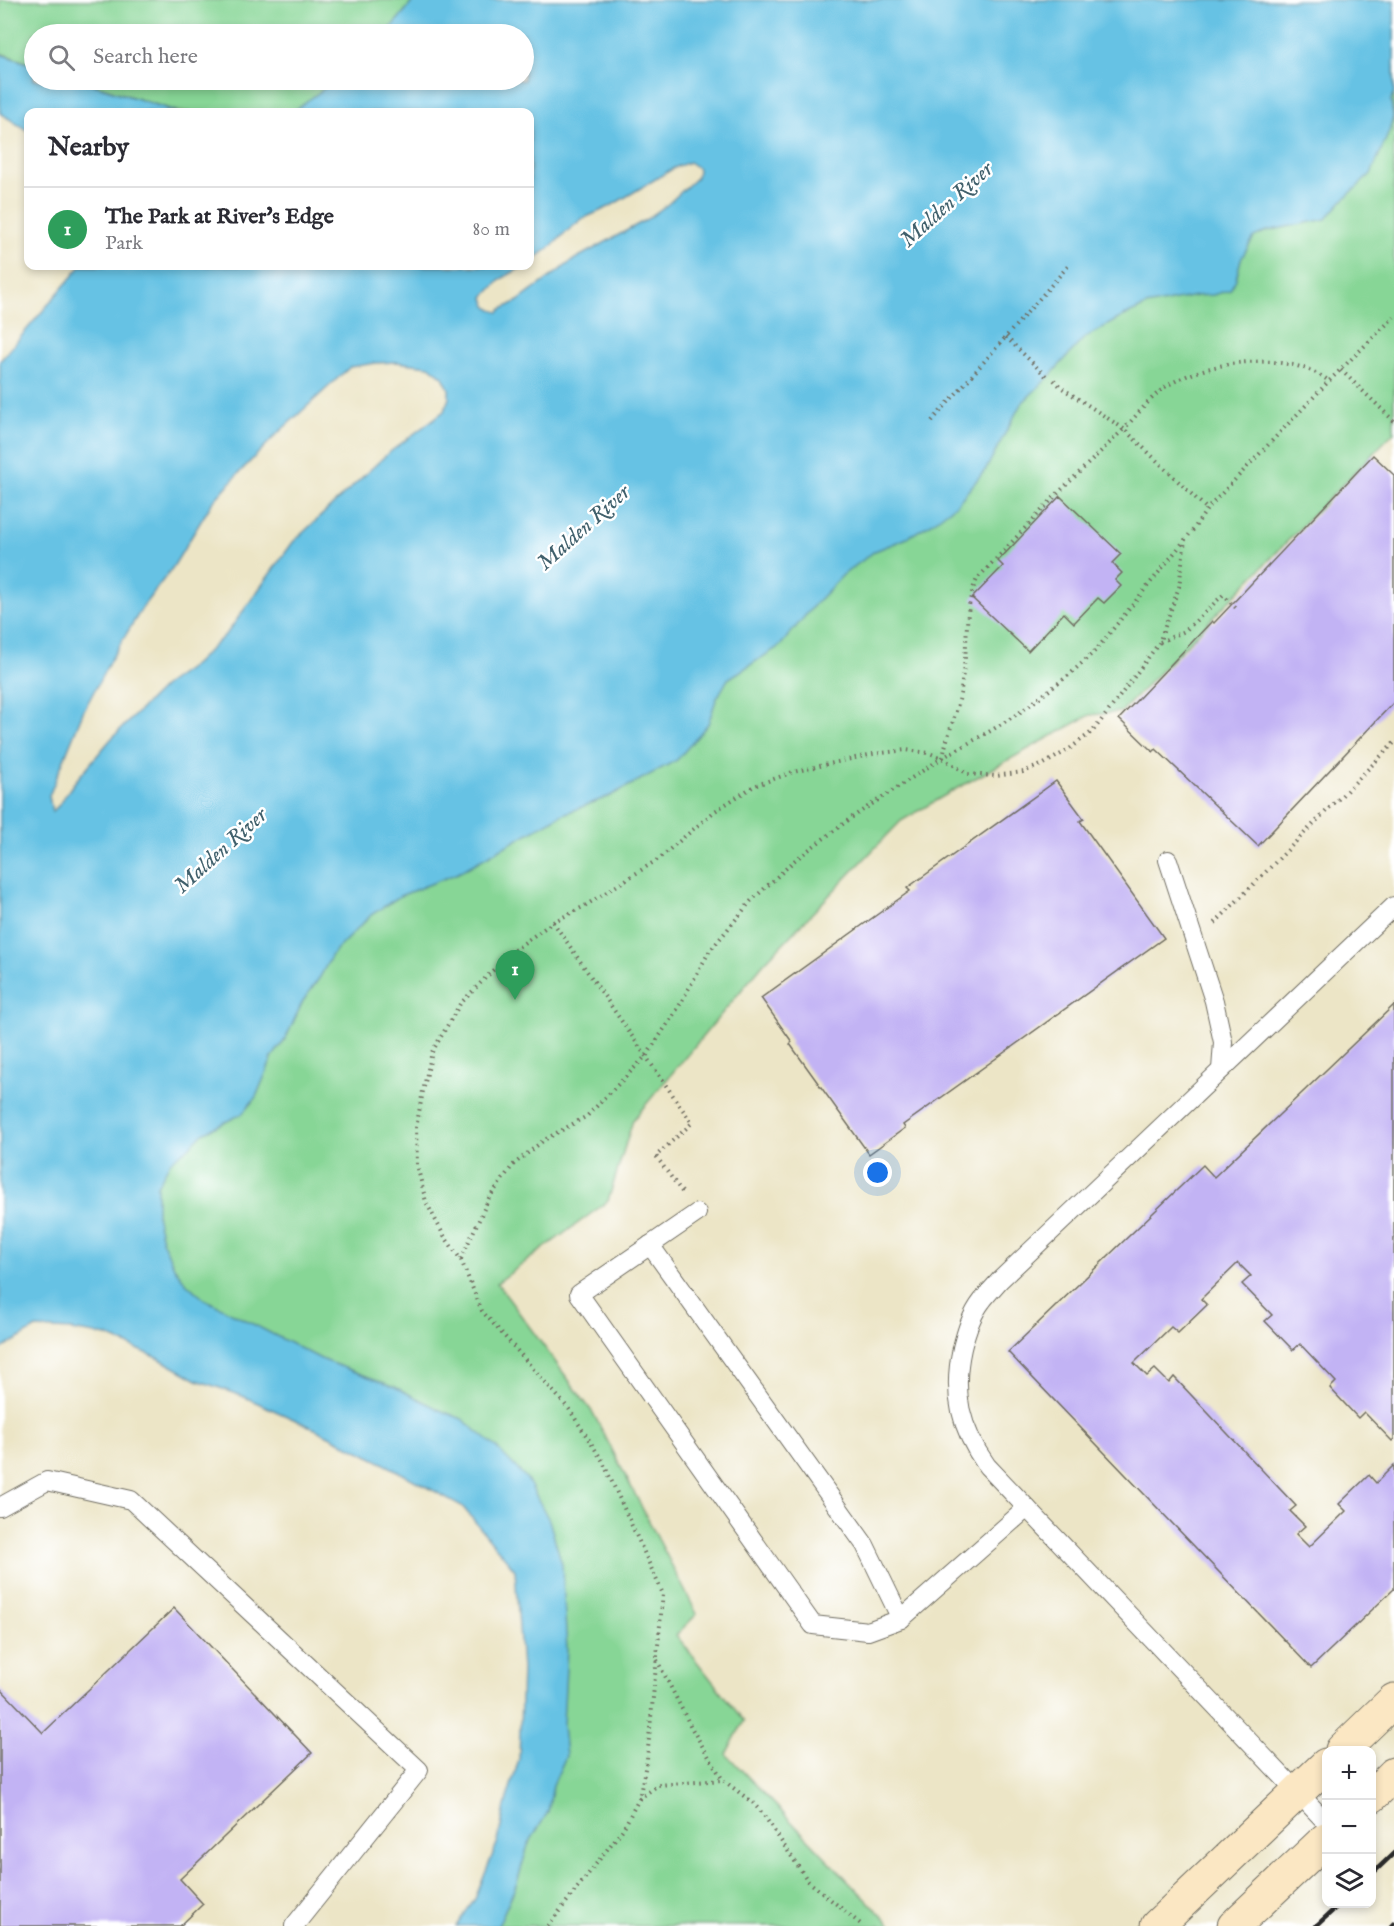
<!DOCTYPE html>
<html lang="en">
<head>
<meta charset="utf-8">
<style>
	:root { --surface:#fff; --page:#f2f2f3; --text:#2b2b33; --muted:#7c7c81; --line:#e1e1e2; --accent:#b5179e }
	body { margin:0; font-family:"IM FELL English",serif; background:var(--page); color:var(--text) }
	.controls { position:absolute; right:18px; bottom:18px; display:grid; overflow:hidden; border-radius:12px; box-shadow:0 3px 9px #0003 }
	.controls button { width:54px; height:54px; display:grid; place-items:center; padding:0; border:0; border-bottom:2px solid var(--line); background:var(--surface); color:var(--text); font:30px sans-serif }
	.you { position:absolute; left:878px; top:1173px; width:21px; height:21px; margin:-15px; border:4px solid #fff; border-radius:50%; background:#1a73e8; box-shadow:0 0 0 9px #1a73e833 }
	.badge { display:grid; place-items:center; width:39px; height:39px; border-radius:50%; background:var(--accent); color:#fff; font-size:20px; font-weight:700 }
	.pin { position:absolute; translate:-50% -50px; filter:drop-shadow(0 2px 3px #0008) }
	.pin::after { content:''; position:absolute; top:32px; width:21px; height:18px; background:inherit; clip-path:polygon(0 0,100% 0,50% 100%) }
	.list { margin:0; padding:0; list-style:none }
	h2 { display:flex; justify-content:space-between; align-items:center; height:78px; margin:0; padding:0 24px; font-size:26px }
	h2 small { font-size:20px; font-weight:400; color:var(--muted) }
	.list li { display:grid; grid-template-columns:39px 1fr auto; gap:18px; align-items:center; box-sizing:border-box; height:84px; padding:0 24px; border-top:2px solid var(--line) }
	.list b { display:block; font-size:22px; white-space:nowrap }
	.list p { margin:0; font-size:20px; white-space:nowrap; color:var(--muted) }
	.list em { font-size:20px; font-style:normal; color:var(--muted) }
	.icon { flex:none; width:33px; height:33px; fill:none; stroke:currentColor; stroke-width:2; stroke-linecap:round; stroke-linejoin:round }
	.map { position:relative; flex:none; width:1394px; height:1926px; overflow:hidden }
	.search { position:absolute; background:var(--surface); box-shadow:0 3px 9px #0003; left:24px; top:24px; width:510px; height:66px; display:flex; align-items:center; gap:15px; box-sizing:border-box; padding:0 21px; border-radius:33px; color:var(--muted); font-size:22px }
	.panel { position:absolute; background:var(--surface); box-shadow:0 3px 9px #0003; left:24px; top:108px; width:510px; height:162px; border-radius:12px }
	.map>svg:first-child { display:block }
	.green { fill:#87d696; stroke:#598060; stroke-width:1.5 }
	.water { fill:#66c2e4; stroke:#487688; stroke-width:1.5; fill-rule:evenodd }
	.building { fill:#c2b3f4 }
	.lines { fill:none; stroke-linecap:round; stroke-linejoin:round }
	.lane-casing { stroke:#6f6c61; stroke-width:20 }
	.secondary-casing { stroke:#6f6c61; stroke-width:35 }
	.path { stroke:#6f6c61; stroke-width:4; stroke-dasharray:1.5 4.5; stroke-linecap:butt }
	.lane { stroke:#fff; stroke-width:18 }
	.secondary { stroke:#fbe7c3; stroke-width:33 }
	.rail { stroke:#2b2b2b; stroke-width:4.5 }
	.labels { text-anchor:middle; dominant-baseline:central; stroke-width:5; stroke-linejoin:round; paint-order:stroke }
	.water-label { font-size:22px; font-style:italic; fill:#40606c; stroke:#fff }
</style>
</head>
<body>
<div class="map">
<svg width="1394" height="1926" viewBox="0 0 1394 1926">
	<rect width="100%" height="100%" fill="#fff"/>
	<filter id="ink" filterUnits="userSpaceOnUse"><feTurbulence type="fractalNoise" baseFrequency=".0167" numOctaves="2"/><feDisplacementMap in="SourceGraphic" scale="12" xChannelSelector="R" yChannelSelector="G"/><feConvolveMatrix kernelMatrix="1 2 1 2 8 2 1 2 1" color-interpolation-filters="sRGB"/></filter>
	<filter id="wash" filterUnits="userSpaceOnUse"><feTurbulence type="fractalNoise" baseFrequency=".008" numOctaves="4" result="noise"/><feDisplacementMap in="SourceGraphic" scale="24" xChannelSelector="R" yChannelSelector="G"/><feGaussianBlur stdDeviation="1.35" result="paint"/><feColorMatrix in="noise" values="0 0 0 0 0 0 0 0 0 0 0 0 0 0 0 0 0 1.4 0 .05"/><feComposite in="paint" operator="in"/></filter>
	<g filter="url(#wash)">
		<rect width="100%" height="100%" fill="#ece5c6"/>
		<g class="green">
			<polygon points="0,0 414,0 386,34 34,34 34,65 0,53"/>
			<polygon points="1394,67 1394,432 1121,712 1090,715 954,790 901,821 764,963 633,1120 608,1201 497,1283 593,1413 697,1614 676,1635 744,1721 726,1754 892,1926 490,1926 554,1567 180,1292 147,1223 148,1180 326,946 722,670 1011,399 1078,328 1248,227"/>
			<polygon points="80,80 337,80 293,112 179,112"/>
		</g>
		<g class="water">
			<path d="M414,0H1394V92L1391,101L1393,117L1389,132L1371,174L1342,201L1326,219L1267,231L1254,237L1241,259L1236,279L1230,290L1213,295L1196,296L1146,306L1122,317L1084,338L1048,378L1021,404L986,469L957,504L932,523L905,539L875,551L843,575L815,604L780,646L728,679L716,700L708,724L677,760L610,796L561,815L458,873L400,896L371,915L333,953L320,977L303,1001L285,1040L273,1056L256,1097L242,1114L203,1133L188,1148L171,1161L157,1186V1219L162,1240L174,1267L186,1283L204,1299L321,1359L393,1386L442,1411L462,1419L496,1447L527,1479L549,1520L562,1564L567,1649L563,1725L566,1756L553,1785L548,1812L528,1845L517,1883L498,1926H456L475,1899L498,1841L506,1802L519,1759L522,1669L515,1570L462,1506L381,1462L309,1426L240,1395L197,1380L158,1358L107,1336L71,1330L36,1328L0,1350V361L81,266H524L501,279L484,297C486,307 489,310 499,312L502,309L518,301L575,259L644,221L668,204L697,177L698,168L689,162L674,168L609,207L582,219L565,233L552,246L530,262V112H292L336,80H524V34H386ZM396,362L429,366L443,377L449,389V398L444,411L386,455L293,542L228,632L195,664L164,686L111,739L73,784L58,806L52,812L49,796L83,712L111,659L144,605L173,567L212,503L237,475L277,434L350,367L376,363Z"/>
			<polygon points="0,54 34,65 34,80 79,80 178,112 28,112 28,131 0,113"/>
		</g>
		<g id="blocks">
			<g class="building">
				<polygon points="1373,455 1394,475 1394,702 1258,846 1156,749 1153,752 1119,719 1212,621 1214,623"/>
				<polygon points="1060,496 1121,554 1112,563 1122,573 1115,580 1121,586 1104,603 1098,598 1074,623 1064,613 1028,651 972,598 1003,566 998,561"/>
				<polygon points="1056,781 1084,819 1080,821 1164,938 903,1125 905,1128 869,1154 790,1044 792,1042 761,998 910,891 907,888"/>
				<polygon points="1394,1005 1394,1439 1392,1441 1364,1412 1358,1418 1330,1388 1336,1382 1300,1344 1293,1350 1265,1321 1272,1315 1242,1284 1251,1276 1238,1263 1201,1299 1207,1305 1178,1333 1171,1327 1134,1363 1147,1376 1155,1369 1169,1383 1174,1377 1296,1506 1290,1511 1305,1526 1296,1534 1309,1547 1346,1511 1339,1504 1369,1475 1376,1483 1394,1465 1394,1589 1311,1668 1008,1352 1203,1165 1214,1177"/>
				<polygon points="174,1608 312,1753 180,1879 203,1904 180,1926 0,1926 0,1688 43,1733"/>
			</g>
		</g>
	</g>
	<g filter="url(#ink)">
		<use href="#blocks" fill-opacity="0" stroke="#6f6c61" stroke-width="1.5"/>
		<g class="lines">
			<g class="lane-casing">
				<g id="lane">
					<polyline points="1168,860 1214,1001 1223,1042 1221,1070"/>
					<polyline points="697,1213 579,1294 813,1625 868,1631 901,1619 1027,1508"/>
					<polyline points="650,1245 865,1545 901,1619"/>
					<polyline points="0,1507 47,1481 131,1500 419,1770 294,1926"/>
					<path d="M1326,1822L987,1466C960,1428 952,1393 962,1348C966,1332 971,1315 982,1301C987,1294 994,1287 1000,1280L1394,906"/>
				</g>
			</g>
			<g class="secondary-casing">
				<g id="secondary">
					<polyline points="1342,1750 1394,1700"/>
					<polyline points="1372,1796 1394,1774"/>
					<polyline points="1157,1926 1326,1765"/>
					<polyline points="1234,1926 1326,1839"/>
				</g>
			</g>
			<g class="path">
				<polyline points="1006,337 1048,378"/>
				<polyline points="1341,370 1394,421"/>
				<path d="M1054,380L1062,388L1124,429C1135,417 1156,391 1170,384C1212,360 1288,350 1329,381"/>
				<polyline points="932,421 1068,266"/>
				<polyline points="1160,642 1185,631 1223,595 1236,608"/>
				<path d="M943,758C946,739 953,723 958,704C961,694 962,682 963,672C969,641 963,609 977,579L1059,492L1124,429L1207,509"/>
				<polyline points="553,922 692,1123 656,1156 682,1192"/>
				<polyline points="1215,923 1394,743"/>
				<polyline points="461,1259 489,1198 513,1165 544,1140 587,1116 647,1055 678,1008 709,952 751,901 795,860 851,818 942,758 992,730 1022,711 1069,675 1096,650 1193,530 1207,509 1329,381 1394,317"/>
				<polyline points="657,1660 692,1729 723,1780 753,1803 763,1814 808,1881 863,1926"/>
				<polyline points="639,1799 658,1785 722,1780"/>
				<polyline points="548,1926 623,1829 639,1799 647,1759 663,1594 602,1460 569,1409 482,1311 461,1260 443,1234 426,1202 417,1165 416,1128 423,1091 432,1052 460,1004 510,953 553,922 583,907 657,860 715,811 754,786 793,772 873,754 906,750 929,753 942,758 968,774 996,776 1023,772 1044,764 1068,750 1093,731 1114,704 1159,643 1179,587 1185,539"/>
			</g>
			<use href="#lane" class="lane"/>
			<use href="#secondary" class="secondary"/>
			<g class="rail">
				<polyline points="1372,1874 1394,1853"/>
				<polyline points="1316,1926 1340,1904"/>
				<polyline points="1391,1926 1394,1923"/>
			</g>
		</g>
	</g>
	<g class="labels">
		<g class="water-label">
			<text transform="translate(947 205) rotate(-42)">Malden River</text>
			<text transform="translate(584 528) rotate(-42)">Malden River</text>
			<text transform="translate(221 851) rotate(-42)">Malden River</text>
		</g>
	</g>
</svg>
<div class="controls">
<button>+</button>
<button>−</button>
<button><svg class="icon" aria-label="layers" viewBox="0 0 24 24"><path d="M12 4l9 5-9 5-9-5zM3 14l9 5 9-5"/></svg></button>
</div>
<div class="you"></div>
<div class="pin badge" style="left:515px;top:1000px;background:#2e9e5b">1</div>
<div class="search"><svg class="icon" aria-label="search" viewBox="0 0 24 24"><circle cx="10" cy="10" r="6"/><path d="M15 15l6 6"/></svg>Search here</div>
<section class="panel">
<h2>Nearby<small></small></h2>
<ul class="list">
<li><span class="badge" style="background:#2e9e5b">1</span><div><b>The Park at River's Edge</b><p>Park</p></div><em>80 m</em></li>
</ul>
</section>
</div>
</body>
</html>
